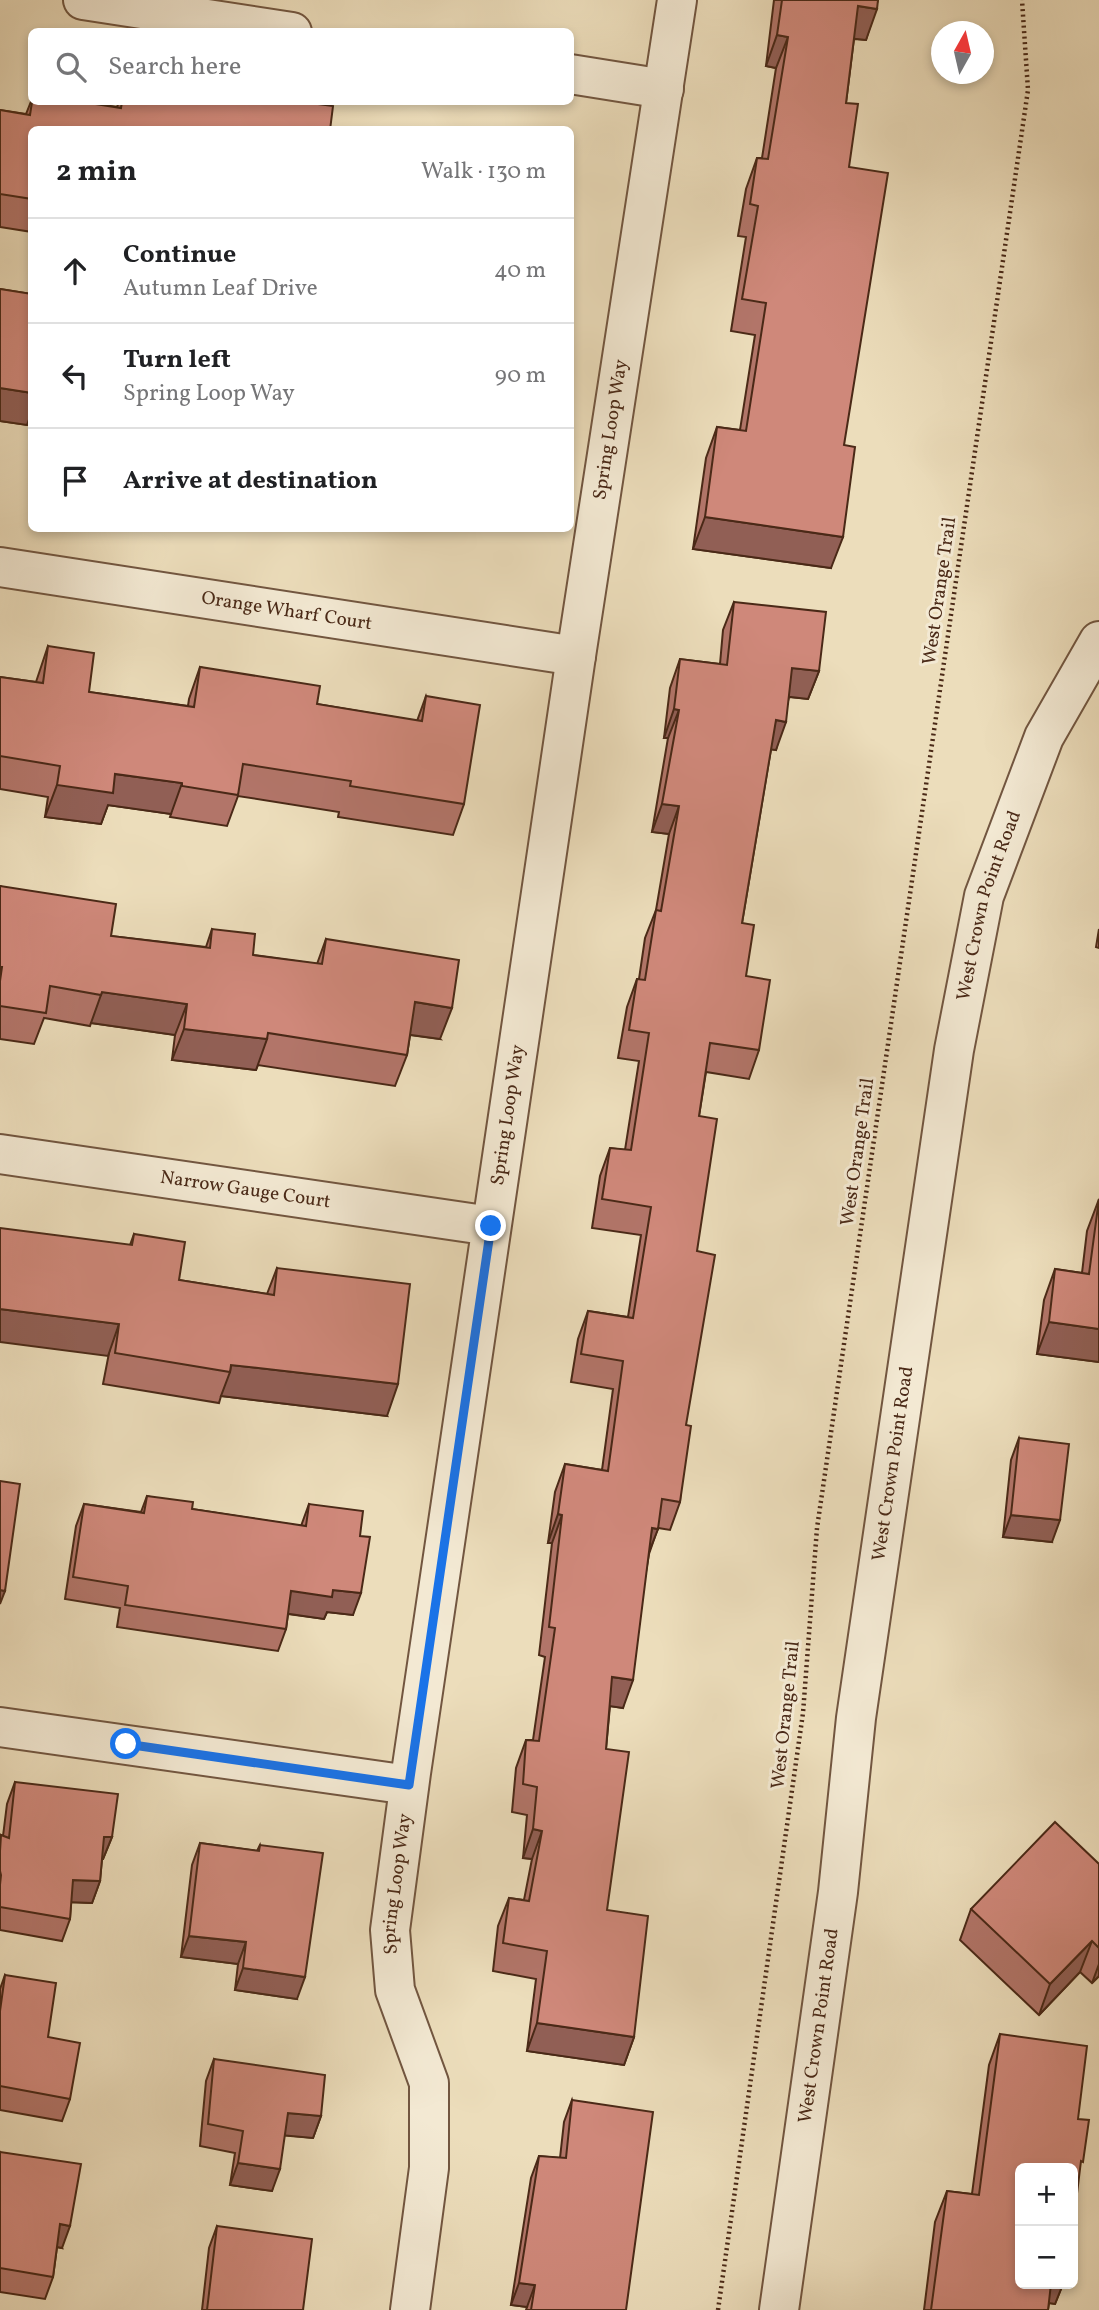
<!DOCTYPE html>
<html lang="en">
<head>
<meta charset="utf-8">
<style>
	:root { --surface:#fff; --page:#f6f6f6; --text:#202124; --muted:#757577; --line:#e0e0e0 }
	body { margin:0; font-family:Vollkorn,serif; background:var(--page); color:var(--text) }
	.controls { position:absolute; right:21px; bottom:21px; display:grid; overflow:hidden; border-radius:10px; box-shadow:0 4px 10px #0003 }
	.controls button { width:63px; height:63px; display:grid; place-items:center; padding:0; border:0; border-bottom:2px solid var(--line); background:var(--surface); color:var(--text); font:35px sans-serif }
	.compass { position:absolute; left:931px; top:21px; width:63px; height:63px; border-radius:50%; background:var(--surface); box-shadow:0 4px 10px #0003; rotate:8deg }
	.stop { position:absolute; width:21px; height:21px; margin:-16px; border:5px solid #1a73e8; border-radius:50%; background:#fff }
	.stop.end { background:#1a73e8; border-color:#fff; box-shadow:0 2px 7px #0008 }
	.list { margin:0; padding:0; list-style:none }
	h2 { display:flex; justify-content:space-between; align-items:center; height:91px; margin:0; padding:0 28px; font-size:30px }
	h2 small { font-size:23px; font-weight:400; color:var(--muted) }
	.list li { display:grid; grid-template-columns:46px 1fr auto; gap:21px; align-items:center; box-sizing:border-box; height:105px; padding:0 28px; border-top:2px solid var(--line) }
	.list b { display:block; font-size:26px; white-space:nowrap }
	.list p { margin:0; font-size:23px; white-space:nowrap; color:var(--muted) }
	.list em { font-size:23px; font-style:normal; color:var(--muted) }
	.icon { flex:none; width:38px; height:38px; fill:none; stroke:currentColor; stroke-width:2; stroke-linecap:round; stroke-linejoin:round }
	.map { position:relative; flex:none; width:1099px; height:2310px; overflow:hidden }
	.search { position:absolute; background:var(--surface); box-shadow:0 4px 10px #0003; left:28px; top:28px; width:546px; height:77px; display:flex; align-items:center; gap:18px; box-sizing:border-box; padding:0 24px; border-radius:10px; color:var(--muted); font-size:26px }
	.panel { position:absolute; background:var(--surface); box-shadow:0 4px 10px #0003; left:28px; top:126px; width:546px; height:406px; border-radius:10px }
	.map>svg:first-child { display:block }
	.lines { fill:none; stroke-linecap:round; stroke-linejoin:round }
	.minor-casing { stroke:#725640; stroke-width:42 }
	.path { stroke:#4a2917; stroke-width:4.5; stroke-dasharray:2 3.5; stroke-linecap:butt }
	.minor { stroke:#f3e9d3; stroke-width:38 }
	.wall { fill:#b27569; stroke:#4a2917; stroke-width:2 }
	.shaded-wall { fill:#915f55; stroke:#4a2917; stroke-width:2 }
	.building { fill:#cf887a; stroke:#4a2917; stroke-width:2 }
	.route { stroke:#1a73e8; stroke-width:9 }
	.labels { text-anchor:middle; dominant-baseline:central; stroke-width:6; stroke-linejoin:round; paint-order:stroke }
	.street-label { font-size:19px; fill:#4a2917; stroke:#f3e9d3 }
</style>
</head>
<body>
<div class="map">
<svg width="1099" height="2310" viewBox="0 0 1099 2310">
	<rect width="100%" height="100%" fill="#ecddbb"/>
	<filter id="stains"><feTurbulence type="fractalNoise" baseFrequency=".00286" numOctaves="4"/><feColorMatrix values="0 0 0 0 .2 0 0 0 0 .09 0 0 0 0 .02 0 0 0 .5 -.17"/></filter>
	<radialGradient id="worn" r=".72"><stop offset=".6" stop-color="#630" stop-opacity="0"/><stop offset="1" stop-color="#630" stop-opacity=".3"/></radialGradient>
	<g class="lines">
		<g class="minor-casing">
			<g id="minor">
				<polyline points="83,0 292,32"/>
				<polyline points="570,74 664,89"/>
				<path id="s1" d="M0,567L576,656"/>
				<path id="s2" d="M0,1154L491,1226"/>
				<polyline points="0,1727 409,1785"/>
				<path id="s3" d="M410,2310L429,2168V2083L395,1990L390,1930L411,1773L576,656L677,0"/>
				<path id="s4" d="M779,2310L838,1892L856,1718L954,1050L984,896L1044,737L1099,641"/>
			</g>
		</g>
		<polyline class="path" points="718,2310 803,1713 817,1528 1028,90 1022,0"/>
		<use href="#minor" class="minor"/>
	</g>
	<g class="wall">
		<polygon points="774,0 878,0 866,40 854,39 846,103 849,167 844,445 831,568 693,549 706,458 717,427 740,430 755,335 731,331 746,237 738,236 746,189 757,158 762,158 776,68 766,66"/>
		<polygon points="32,99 32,102 83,102 117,107 119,102 303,102 32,130 32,232 0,227 0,110 26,114"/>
		<polygon points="0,289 32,294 32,422 28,421 27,425 0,421"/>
		<polygon points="734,602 819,671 808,699 789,697 776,750 771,749 742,923 746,976 759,1050 749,1079 706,1072 699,1116 697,1251 680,1502 670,1530 658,1528 649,1554 623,1708 610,1706 606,1749 607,1910 634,2037 624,2065 527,2051 536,1979 493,1971 498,1926 509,1898 524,1900 532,1859 523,1858 527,1815 512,1812 516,1768 526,1740 533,1740 545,1657 539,1655 552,1543 548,1543 555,1492 565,1464 602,1470 613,1389 571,1382 578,1339 588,1311 628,1317 641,1235 592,1228 600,1176 610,1148 625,1150 639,1061 618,1058 627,1007 637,979 639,979 645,938 656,910 669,834 652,832 668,738 664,738 670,688 680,659 720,664 723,630"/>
		<polygon points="48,646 89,692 188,706 189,699 200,667 317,704 417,721 426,696 464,804 453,835 338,817 339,812 238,796 227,826 170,817 171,814 108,805 101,824 45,817 48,797 0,789 0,677 36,682"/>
		<polygon points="0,886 111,936 206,947 212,929 253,955 317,964 326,939 440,1039 410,1035 407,1055 395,1086 258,1065 256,1070 172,1060 175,1035 91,1023 90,1026 44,1018 34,1044 0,1039"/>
		<polygon points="1099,929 1099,948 1096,947"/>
		<polygon points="1099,1199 1099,1362 1037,1354 1044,1300 1055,1269 1082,1273 1087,1231"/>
		<polygon points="134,1234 179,1280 267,1294 277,1268 387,1416 221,1396 219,1403 103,1384 130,1245"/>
		<polygon points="1019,1438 1052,1542 1003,1537 1011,1460"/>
		<polygon points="147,1496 192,1509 301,1526 309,1504 360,1536 353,1615 327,1612 324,1619 288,1614 286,1629 278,1651 117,1627 120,1608 65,1599 76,1526 84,1504 141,1512"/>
		<polygon points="15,1782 112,1837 103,1859 102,1859 100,1881 92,1903 71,1902 70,1919 62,1941 0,1930 0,1839 1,1835 3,1836 7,1804"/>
		<polygon points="200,1843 257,1851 260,1845 297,1999 235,1990 238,1964 181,1957 192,1865"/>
		<polygon points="1099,1864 1099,1976 1092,1983 1080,1972 1039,2015 960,1940 971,1909"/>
		<polygon points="5,1975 48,2037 70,2099 62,2121 0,2110 0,1989"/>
		<polygon points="1000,2034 1020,2284 1063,2284 1055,2304 1049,2303 1048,2310 924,2310 935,2222 947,2191 972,2194 989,2065"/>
		<polygon points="214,2059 321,2116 313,2138 284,2135 272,2191 230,2185 235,2153 200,2146 206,2081"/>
		<polygon points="572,2100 626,2310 526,2310 527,2307 511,2305 531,2178 539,2156 560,2158 564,2122"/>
		<polygon points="0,2152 62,2248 57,2247 53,2277 45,2299 0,2292"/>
		<polygon points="217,2226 303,2310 202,2310 209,2248"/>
	</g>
	<g class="shaded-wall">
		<polygon points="858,6 877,9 866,40 847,38"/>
		<polygon points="777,35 788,37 776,68 766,66"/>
		<polygon points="0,388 32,393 32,411 27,425 0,421"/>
		<polygon points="705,517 843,537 831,568 693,549"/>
		<polygon points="482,528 506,528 505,531"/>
		<polygon points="792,668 819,671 808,699 782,696"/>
		<polygon points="674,709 679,710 668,738 664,738"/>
		<polygon points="776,720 786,722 776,750 766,749"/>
		<polygon points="115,774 182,783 171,814 108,805 101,824 45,817 57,785"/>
		<polygon points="662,804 679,806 669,834 652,832"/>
		<polygon points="102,992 187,1004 175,1035 91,1023"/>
		<polygon points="415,1002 452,1008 440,1039 404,1034"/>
		<polygon points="184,1029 267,1039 256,1070 172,1060"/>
		<polygon points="0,1309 119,1324 108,1356 0,1342"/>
		<polygon points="1049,1322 1099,1329 1099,1362 1037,1354"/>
		<polygon points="231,1365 398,1384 387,1416 221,1396 230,1372"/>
		<polygon points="558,1514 562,1515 552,1543 548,1543"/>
		<polygon points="1011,1515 1060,1520 1052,1542 1003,1537"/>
		<polygon points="652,1528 658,1529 647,1557"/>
		<polygon points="0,1590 5,1591 0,1604"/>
		<polygon points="333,1590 361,1593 353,1615 327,1612 324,1619 283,1613 291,1591"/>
		<polygon points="612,1677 633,1680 623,1708 602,1705"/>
		<polygon points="533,1829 542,1831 532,1859 523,1858"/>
		<polygon points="104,1837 112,1837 103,1859 96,1859"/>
		<polygon points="73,1880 100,1881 92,1903 65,1902"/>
		<polygon points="189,1936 246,1942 238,1964 181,1957"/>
		<polygon points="1092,1941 1080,1972 1039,2015 1050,1984"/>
		<polygon points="1099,1964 1099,1976 1092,1983"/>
		<polygon points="243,1968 305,1977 297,1999 235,1990"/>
		<polygon points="537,2023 634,2037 624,2065 527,2051"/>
		<polygon points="288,2113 321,2116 313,2138 280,2135"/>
		<polygon points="238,2163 280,2169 272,2191 230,2185"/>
		<polygon points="60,2224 70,2226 62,2248 52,2246"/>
		<polygon points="519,2283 535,2285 527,2307 511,2305"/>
		<polygon points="1048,2284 1063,2284 1055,2304 1042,2302"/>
	</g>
	<g class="building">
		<polygon points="782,0 878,0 877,9 858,6 846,103 858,104 849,167 888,173 844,445 855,447 843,537 705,517 717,427 746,431 766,303 742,299 758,206 750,204 757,158 768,159 788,37 777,35"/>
		<polygon points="32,102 83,102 121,108 122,102 303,102 333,106 330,130 32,130 32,199 0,194 0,110 30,115"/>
		<polygon points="0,289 32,294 32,393 0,388"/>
		<polygon points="734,602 826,612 819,671 792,668 786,722 776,720 742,923 754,925 746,976 770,980 759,1050 710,1043 699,1116 717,1119 697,1251 715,1255 686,1425 691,1426 680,1502 662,1499 658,1529 652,1528 633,1680 612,1677 606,1749 629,1752 607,1910 648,1916 634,2037 537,2023 547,1951 503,1943 509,1898 529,1901 542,1831 533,1829 537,1787 523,1784 526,1740 539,1741 555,1628 549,1627 562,1515 558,1514 565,1464 608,1471 623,1361 581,1354 588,1311 633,1318 651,1207 602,1199 610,1148 631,1150 649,1033 629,1030 637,979 645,980 656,910 661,911 679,806 662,804 679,710 674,709 680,659 727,665"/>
		<polygon points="48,646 94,653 89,692 194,707 200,667 320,686 317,704 422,721 426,696 480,705 464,804 350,786 351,781 243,764 238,795 182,786 182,783 115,774 113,793 57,785 60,766 0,756 0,677 43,683"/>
		<polygon points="0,886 116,904 111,936 210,948 212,929 255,934 253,955 322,964 326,939 459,960 452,1008 415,1002 407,1055 268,1033 267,1039 184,1029 187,1004 102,992 101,995 50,986 46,1013 0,1006 0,981 2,967 0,967"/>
		<polygon points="1099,1199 1099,1329 1049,1322 1055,1269 1089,1274"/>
		<polygon points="0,1228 132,1245 134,1234 185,1242 179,1280 274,1295 277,1268 410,1284 398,1384 231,1365 230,1372 115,1353 119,1324 0,1309"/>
		<polygon points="1019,1438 1069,1444 1060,1520 1011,1515"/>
		<polygon points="0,1481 20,1484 5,1591 0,1590"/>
		<polygon points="147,1496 193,1502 192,1509 306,1526 309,1504 363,1511 360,1536 370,1537 361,1593 333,1590 332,1597 291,1591 286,1629 125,1605 128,1586 73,1577 84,1504 144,1513"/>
		<polygon points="15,1782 118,1794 112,1837 104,1837 100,1881 73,1880 70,1919 0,1907 0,1885 1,1875 0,1871 0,1851 1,1835 9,1838"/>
		<polygon points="1055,1822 1099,1864 1099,1948 1092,1941 1050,1984 971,1909"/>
		<polygon points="200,1843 259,1851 260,1845 323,1853 305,1977 243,1968 246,1942 189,1936"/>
		<polygon points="5,1975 56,1983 48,2037 80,2043 70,2099 0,2086 0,2011"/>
		<polygon points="1000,2034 1087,2046 1078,2119 1089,2120 1083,2162 1081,2161 1073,2226 1073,2168 1020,2168 1020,2284 1051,2284 1048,2310 931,2310 947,2191 979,2195"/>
		<polygon points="214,2059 325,2075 321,2116 288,2113 280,2169 238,2163 243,2131 208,2124"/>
		<polygon points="572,2100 653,2112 626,2310 531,2310 535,2285 519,2283 539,2156 566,2158"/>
		<polygon points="0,2152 81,2164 70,2226 60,2224 53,2277 0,2268"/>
		<polygon points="217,2226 312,2239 303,2310 207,2310"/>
	</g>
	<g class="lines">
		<polyline class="route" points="126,1744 409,1785 491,1226"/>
	</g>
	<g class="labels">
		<g class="street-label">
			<text stroke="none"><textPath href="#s3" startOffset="1904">Spring Loop Way</textPath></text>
			<text transform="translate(940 591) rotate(-82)">West Orange Trail</text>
			<text stroke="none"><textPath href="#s1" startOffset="290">Orange Wharf Court</textPath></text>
			<text stroke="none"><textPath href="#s4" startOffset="1421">West Crown Point Road</textPath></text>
			<text stroke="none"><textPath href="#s3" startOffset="1211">Spring Loop Way</textPath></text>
			<text transform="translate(858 1152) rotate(-82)">West Orange Trail</text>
			<text stroke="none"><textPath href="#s2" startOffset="248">Narrow Gauge Court</textPath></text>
			<text stroke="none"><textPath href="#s4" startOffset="854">West Crown Point Road</textPath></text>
			<text transform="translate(786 1715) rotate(-84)">West Orange Trail</text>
			<text stroke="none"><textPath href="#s3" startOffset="434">Spring Loop Way</textPath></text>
			<text stroke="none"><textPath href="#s4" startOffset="287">West Crown Point Road</textPath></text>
		</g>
	</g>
	<rect width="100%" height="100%" filter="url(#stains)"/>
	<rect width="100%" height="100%" fill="url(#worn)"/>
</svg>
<div class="controls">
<button>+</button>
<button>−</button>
</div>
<svg class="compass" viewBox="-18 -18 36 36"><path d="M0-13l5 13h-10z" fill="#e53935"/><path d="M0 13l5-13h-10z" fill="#757577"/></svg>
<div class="stop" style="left:126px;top:1744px"></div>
<div class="stop end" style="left:491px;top:1226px"></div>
<div class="search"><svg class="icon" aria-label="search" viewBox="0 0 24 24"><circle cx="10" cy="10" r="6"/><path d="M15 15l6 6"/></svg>Search here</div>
<section class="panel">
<h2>2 min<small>Walk · 130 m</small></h2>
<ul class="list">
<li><svg class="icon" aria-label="ahead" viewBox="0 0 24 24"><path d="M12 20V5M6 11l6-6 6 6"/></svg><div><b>Continue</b><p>Autumn Leaf Drive</p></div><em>40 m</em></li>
<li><svg class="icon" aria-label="left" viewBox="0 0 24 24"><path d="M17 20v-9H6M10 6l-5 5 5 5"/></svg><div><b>Turn left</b><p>Spring Loop Way</p></div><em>90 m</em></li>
<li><svg class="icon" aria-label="arrive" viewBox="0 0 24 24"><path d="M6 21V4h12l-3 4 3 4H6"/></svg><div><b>Arrive at destination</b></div></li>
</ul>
</section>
</div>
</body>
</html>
